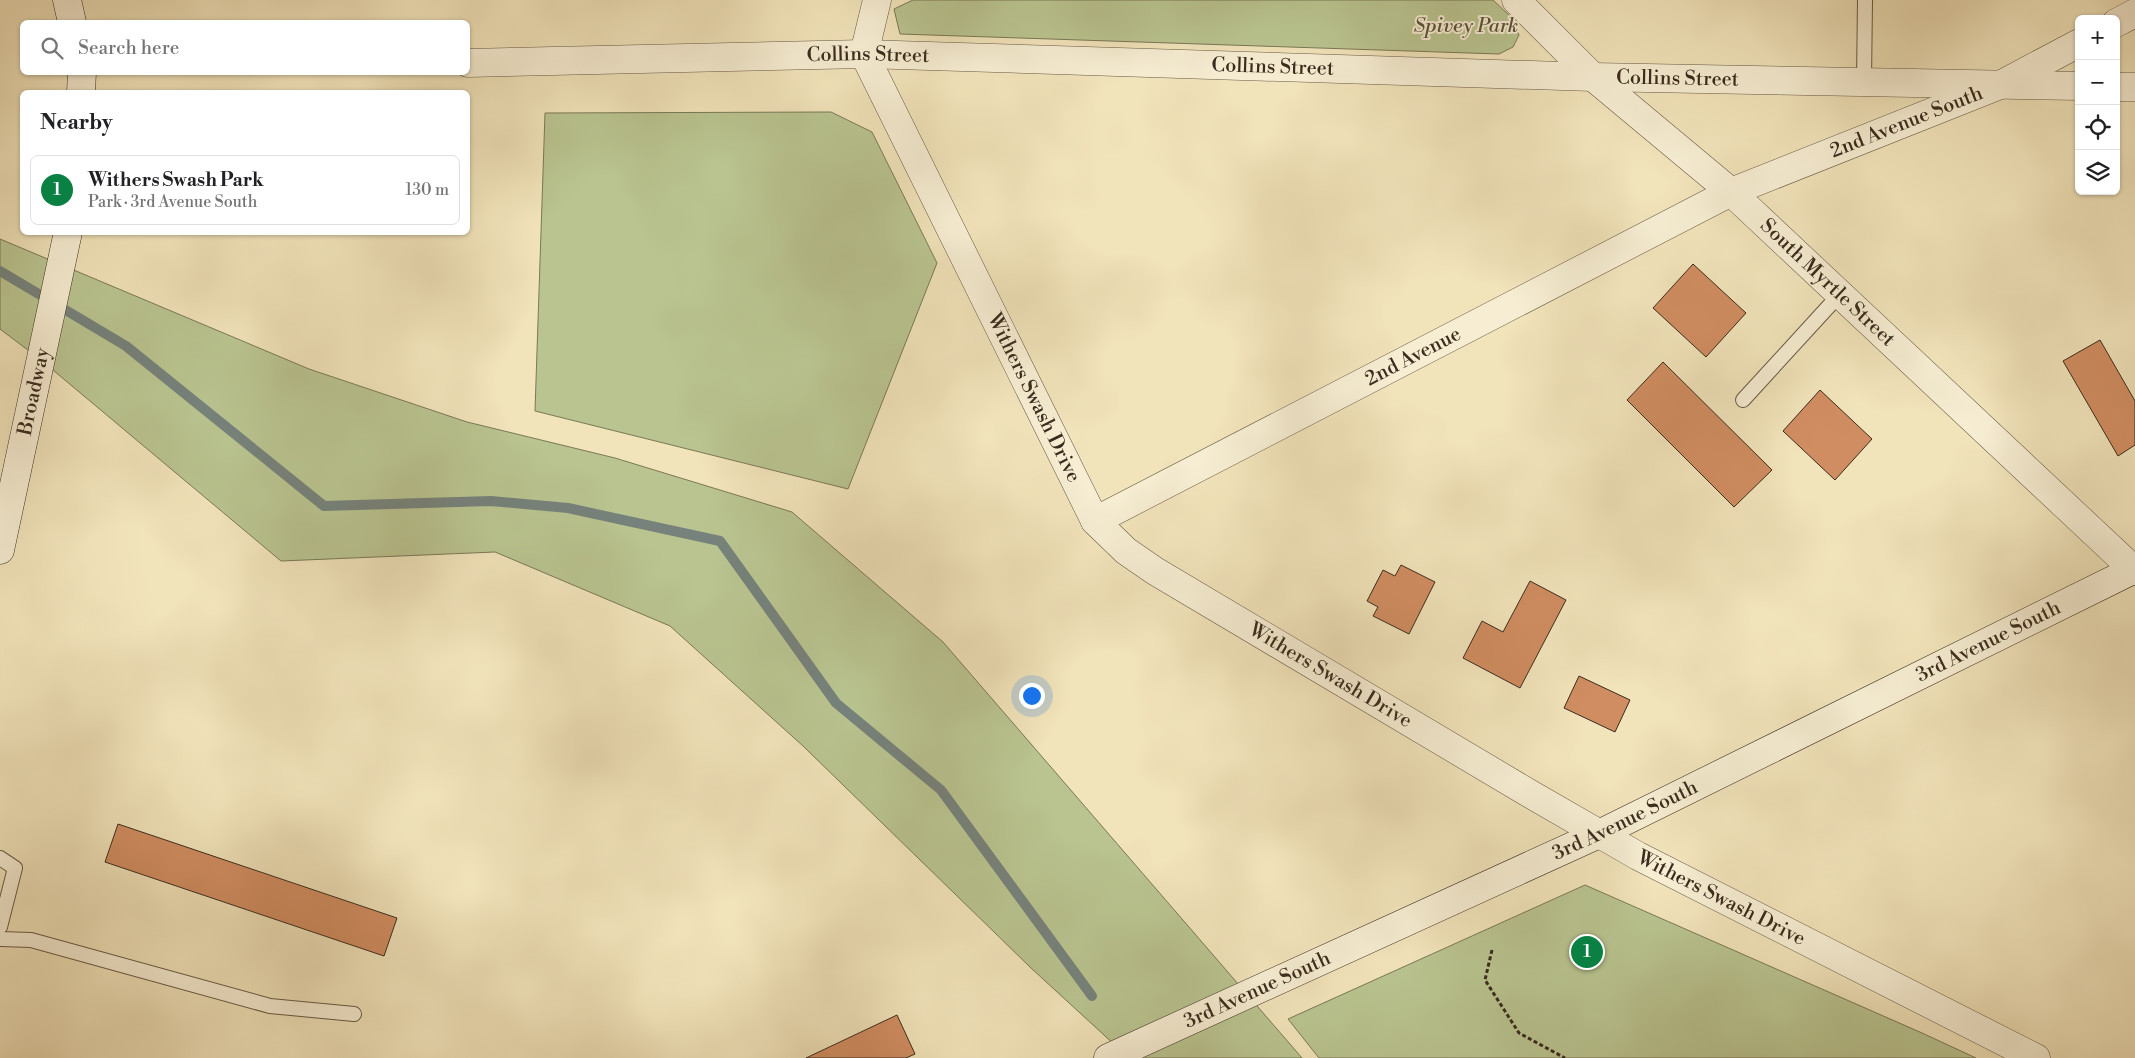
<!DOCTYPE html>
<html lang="en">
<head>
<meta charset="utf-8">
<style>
	:root { --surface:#fff; --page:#f2f2f2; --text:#202124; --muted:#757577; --line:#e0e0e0; --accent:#0b8043 }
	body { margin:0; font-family:"Libre Bodoni",serif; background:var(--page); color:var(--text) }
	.controls { position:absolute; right:15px; top:15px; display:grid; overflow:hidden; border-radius:8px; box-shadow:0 1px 4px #0004 }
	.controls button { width:45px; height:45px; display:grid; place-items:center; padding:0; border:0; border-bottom:1px solid var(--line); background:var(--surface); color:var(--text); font:25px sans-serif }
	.you { position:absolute; left:1031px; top:695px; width:18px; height:18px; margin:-12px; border:4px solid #fff; border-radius:50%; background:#1a73e8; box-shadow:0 0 0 8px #1a73e833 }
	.badge { display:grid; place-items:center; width:32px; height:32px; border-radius:50%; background:var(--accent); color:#fff; font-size:16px; font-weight:700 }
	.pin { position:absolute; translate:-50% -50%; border:2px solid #fff; box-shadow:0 1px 5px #0006 }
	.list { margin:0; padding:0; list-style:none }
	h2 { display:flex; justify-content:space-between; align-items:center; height:65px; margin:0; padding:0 20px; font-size:21px }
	h2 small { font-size:16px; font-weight:400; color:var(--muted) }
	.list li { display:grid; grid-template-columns:32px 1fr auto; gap:15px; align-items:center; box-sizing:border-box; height:70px; margin:0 10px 10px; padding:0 10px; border:1px solid var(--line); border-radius:8px }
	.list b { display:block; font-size:19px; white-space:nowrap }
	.list p { margin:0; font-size:16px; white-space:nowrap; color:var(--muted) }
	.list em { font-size:16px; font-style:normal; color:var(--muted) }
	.icon { flex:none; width:28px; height:28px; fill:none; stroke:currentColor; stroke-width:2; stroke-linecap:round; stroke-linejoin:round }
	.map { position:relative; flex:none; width:2135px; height:1058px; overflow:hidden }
	.search { position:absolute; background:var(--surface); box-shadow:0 1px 4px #0004; left:20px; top:20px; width:450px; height:55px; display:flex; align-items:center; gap:12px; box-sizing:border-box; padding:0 18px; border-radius:8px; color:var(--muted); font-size:19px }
	.panel { position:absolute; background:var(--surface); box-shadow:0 1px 4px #0004; left:20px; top:90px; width:450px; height:145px; border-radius:8px }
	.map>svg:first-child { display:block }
	.green { fill:#b9c490; stroke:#7a7857 }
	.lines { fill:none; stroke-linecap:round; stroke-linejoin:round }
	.stream { stroke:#76827b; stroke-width:10 }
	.building { fill:#d08d61; stroke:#3a2c1e }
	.lane-casing { stroke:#685a45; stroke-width:16 }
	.street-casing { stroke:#685a45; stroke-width:29 }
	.secondary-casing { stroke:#3a2c1e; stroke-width:29 }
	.path { stroke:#3a2c1e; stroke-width:3; stroke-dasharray:4 2.5; stroke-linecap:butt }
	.lane { stroke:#f6edd2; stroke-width:14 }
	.street { stroke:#f6edd2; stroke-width:28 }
	.secondary { stroke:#f6edd2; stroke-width:28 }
	.labels { text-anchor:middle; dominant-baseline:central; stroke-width:4; stroke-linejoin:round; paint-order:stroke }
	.park-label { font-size:20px; font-style:italic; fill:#5a523a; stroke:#f6edd2 }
	.street-label { font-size:20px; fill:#3a2c1e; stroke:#f6edd2 }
</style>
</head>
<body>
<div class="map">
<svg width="2135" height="1058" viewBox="0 0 2135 1058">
	<rect width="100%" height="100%" fill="#f1e3ba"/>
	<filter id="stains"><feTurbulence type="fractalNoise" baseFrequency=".004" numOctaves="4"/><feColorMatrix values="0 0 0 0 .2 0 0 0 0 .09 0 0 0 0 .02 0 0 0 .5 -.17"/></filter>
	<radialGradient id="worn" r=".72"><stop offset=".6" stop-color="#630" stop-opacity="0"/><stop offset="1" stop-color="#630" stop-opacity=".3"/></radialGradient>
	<g class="green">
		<polygon points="913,0 1493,0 1509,15 1519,35 1513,47 1499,54 900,34 894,9"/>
		<polygon points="831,112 872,132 937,263 848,489 535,411 545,113"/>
		<polygon points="0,239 309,369 467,422 615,458 792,512 943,642 1302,1058 1129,1058 1031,968 803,746 670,626 495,552 281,561 41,360 0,329"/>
		<polygon points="1585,885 1922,1033 1976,1058 1319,1058 1288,1019"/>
	</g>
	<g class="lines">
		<polyline class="stream" points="0,271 126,346 324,506 491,501 568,508 720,541 836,703 941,790 1092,996"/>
	</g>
	<g class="building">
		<polygon points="1693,264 1746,313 1706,357 1653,308"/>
		<polygon points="2100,340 2135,401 2135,445 2118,456 2063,361"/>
		<polygon points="1663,362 1772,470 1734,507 1627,400"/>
		<polygon points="1820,390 1872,439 1835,480 1783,431"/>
		<polygon points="1401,565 1435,582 1409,634 1373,616 1378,607 1367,601 1383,570 1395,576"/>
		<polygon points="1530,581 1566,600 1520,688 1463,658 1482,621 1503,632"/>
		<polygon points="1579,676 1630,700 1615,732 1564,708"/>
		<polygon points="118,824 397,918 384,956 105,862"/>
		<polygon points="897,1015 915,1054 906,1058 806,1058"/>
	</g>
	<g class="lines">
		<g class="lane-casing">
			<g id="lane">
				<polyline points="1864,82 1865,0"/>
				<polyline points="1743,400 1840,294"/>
				<polyline points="0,858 15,868 0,927"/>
				<polyline points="0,939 31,940 270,1006 354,1014"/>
			</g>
		</g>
		<g class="street-casing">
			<g id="street">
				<path id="s1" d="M877,0L864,54L1095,521L1126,551L1155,571L1532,795L1638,856L2036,1058"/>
				<path id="s2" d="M1516,0L1593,77L1731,192L2135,571"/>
				<polyline points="2116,23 2135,13"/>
				<path id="s3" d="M468,63L864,54L1593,77L2079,86"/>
				<polyline points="2116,87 2135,87"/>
				<path id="s4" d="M1095,521L1731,192L2000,85L2079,43"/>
			</g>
		</g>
		<g class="secondary-casing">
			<g id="secondary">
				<polyline points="67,0 72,22"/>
				<polyline points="81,92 82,72"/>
				<path id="s5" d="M0,550L68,232"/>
				<path id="s6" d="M1108,1058L1599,834L2135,569"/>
			</g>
		</g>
		<polyline class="path" points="1492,950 1485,980 1519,1033 1565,1058"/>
		<use href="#lane" class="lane"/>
		<use href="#street" class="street"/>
		<use href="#secondary" class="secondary"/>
	</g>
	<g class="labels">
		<g class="park-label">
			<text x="1466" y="26">Spivey Park</text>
		</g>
		<g class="street-label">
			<text stroke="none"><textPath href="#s3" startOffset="400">Collins Street</textPath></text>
			<text stroke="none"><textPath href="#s3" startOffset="805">Collins Street</textPath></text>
			<text stroke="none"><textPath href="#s3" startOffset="1210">Collins Street</textPath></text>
			<text stroke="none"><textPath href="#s4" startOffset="905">2nd Avenue South</textPath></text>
			<text stroke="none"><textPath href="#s2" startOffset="421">South Myrtle Street</textPath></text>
			<text stroke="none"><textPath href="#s4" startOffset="358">2nd Avenue</textPath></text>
			<text stroke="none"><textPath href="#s5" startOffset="162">Broadway</textPath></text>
			<text stroke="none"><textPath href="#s1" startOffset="439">Withers Swash Drive</textPath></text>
			<text stroke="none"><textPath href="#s6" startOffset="974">3rd Avenue South</textPath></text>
			<text stroke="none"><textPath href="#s1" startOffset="859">Withers Swash Drive</textPath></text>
			<text stroke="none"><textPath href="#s6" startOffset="569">3rd Avenue South</textPath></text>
			<text stroke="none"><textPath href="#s1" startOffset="1309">Withers Swash Drive</textPath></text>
			<text stroke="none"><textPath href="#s6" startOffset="164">3rd Avenue South</textPath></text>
		</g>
	</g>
	<rect width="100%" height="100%" filter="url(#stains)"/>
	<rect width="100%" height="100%" fill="url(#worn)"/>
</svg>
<div class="controls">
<button>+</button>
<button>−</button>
<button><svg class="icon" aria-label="locate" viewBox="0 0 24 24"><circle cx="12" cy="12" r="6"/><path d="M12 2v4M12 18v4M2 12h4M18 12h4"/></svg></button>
<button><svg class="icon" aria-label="layers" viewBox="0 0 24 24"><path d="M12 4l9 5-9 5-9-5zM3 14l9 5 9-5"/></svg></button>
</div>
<div class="you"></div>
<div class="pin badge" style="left:1587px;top:952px">1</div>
<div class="search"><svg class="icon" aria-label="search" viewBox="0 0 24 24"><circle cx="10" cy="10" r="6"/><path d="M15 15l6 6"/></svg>Search here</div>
<section class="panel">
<h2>Nearby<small></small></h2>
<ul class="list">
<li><span class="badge">1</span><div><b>Withers Swash Park</b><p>Park · 3rd Avenue South</p></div><em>130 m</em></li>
</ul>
</section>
</div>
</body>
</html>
